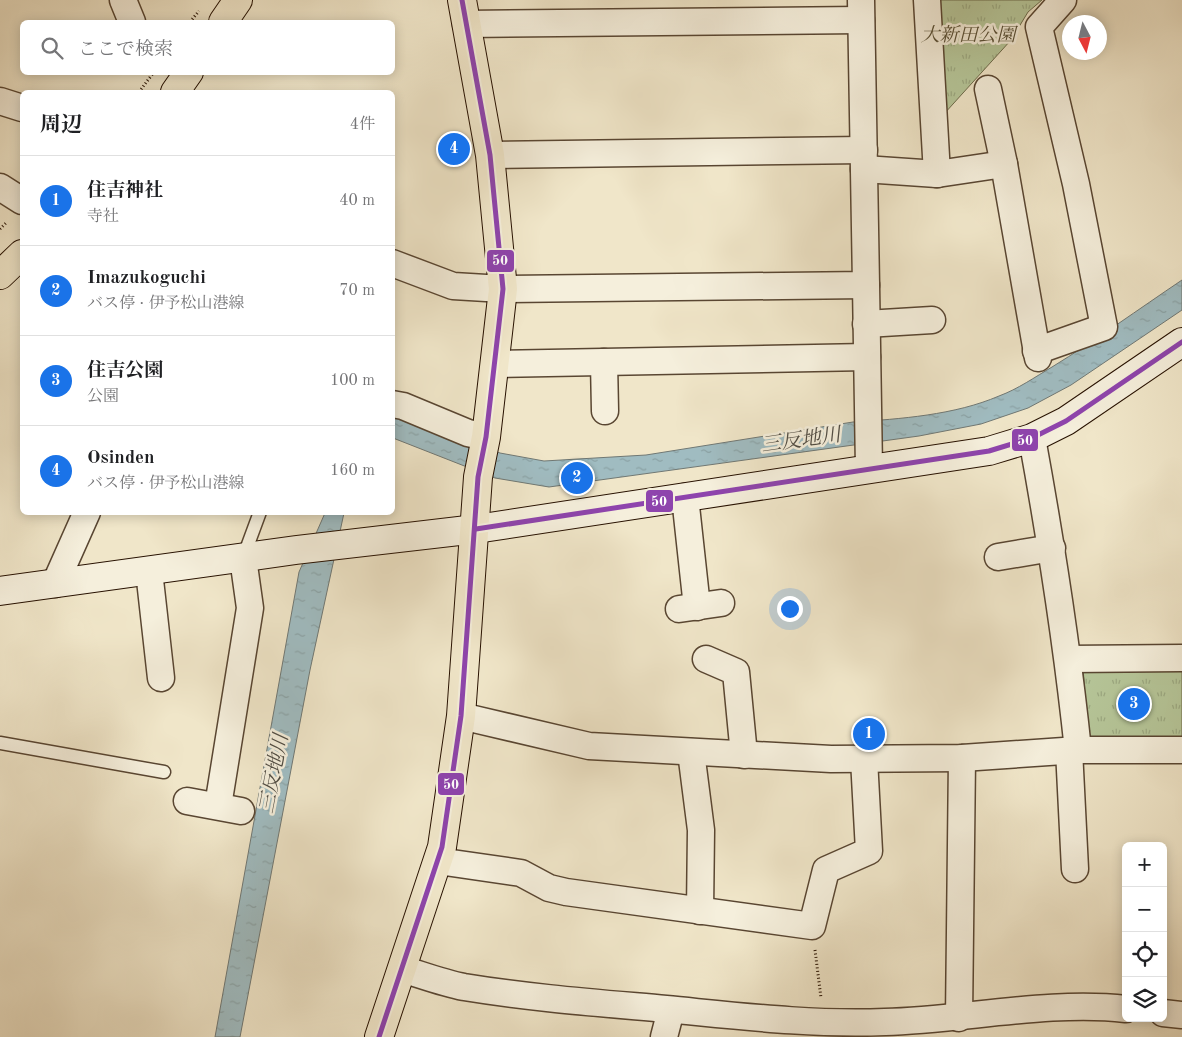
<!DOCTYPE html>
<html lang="ja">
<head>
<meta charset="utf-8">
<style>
	:root { --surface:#fff; --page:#f2f2f2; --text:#202124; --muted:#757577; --line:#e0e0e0; --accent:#1a73e8 }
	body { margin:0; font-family:"Old Standard TT","Noto Serif JP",serif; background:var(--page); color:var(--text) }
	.controls { position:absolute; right:15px; bottom:15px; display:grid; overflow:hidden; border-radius:8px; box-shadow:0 2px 12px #0003 }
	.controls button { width:45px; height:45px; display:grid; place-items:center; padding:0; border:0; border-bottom:1px solid var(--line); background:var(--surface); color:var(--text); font:25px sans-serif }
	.compass { position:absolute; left:1062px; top:15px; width:45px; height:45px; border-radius:50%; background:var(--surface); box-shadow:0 2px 12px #0003; rotate:173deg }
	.you { position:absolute; left:789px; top:608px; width:18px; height:18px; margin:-12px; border:4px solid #fff; border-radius:50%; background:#1a73e8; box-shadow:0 0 0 8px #1a73e833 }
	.badge { display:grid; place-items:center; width:32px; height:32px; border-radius:50%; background:var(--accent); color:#fff; font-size:16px; font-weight:700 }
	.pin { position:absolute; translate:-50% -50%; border:2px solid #fff; box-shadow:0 1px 5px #0006 }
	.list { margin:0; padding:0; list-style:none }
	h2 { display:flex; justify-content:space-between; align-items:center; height:65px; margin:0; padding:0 20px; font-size:21px }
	h2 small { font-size:16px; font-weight:400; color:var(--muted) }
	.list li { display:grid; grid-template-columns:32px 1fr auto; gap:15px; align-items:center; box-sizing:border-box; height:90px; padding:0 20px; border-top:1px solid var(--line) }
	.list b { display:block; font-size:19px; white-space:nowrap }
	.list p { margin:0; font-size:16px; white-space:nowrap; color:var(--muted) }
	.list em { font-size:16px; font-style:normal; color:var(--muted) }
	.icon { flex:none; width:28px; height:28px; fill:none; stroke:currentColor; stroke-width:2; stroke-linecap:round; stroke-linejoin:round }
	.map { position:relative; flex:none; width:1182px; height:1037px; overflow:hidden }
	.search { position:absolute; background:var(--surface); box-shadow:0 2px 12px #0003; left:20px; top:20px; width:375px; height:55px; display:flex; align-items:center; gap:12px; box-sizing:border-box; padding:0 18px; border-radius:8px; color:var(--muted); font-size:19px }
	.panel { position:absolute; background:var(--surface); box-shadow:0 2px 12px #0003; left:20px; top:90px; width:375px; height:425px; border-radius:8px }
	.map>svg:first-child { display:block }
	.grass { fill:url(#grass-tufts); stroke:#6e6c4c }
	.water { fill:url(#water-ripples); stroke:#707874 }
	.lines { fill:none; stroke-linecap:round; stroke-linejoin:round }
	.lane-casing { stroke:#594632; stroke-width:15 }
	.street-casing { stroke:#594632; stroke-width:29 }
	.secondary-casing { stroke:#271100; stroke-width:30 }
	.primary-casing { stroke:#271100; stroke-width:30 }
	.path { stroke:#271100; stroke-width:3; stroke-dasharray:1 2.5; stroke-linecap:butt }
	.lane { stroke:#f5efdc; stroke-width:12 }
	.street { stroke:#f5efdc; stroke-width:26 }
	.secondary { stroke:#f5efdc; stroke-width:28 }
	.primary { stroke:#f0e6c9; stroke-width:28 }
	.bus-1-casing { stroke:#f5efdc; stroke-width:9 }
	.bus-1 { stroke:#8e44ad; stroke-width:5 }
	.labels { text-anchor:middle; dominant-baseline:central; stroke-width:5; stroke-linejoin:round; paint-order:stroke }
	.park-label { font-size:19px; font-style:italic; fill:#595036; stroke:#f5efdc }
	.water-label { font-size:20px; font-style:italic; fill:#514d44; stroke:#f5efdc }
	.line-badge { stroke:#f5efdc; stroke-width:2 }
	.badge-label { font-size:14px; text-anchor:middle; font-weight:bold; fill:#fff }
</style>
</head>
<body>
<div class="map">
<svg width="1182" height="1037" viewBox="0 0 1182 1037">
	<defs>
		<pattern id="grass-tufts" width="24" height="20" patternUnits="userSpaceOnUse" patternTransform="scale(1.25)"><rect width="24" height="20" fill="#b6c699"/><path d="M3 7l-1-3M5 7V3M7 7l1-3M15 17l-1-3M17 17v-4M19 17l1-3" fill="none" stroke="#9ca982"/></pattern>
		<pattern id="water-ripples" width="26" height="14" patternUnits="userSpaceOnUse" patternTransform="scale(1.25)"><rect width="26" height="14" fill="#a0bcc1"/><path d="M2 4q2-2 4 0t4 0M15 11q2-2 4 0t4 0" fill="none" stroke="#8aa1a4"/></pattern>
	</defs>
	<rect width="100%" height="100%" fill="#f0e6c9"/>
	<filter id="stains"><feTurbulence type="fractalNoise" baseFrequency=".004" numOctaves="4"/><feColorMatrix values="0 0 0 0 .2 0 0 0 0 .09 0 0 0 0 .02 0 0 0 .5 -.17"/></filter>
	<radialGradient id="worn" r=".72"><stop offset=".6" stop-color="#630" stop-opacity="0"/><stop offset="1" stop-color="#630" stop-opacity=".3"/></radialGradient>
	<g class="grass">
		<polygon points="932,0 1042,0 1028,12 1011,40 934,125"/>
		<polygon points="1182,664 1182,742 1088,742 1083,667"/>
	</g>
	<g class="water">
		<path d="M1182,280V310L1071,385L1028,408L981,424L919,436L549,487L495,478L393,438L392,411L500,453L544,461L646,455L853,422C900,419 955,415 999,396C1018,389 1035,377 1052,367C1096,340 1139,309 1182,280Z"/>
		<polygon points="325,513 344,513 310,670 240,1037 215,1037 299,572"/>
	</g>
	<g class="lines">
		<g class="lane-casing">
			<g id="lane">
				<polyline points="243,558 260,512"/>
				<polyline points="0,743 164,772"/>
			</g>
		</g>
		<g class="street-casing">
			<g id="street">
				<polyline points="123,0 132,22"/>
				<polyline points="927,0 937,174"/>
				<polyline points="466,24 861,20"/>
				<polyline points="988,89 1004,164 1038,358"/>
				<polyline points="0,101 22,108"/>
				<polyline points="490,155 864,150"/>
				<polyline points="864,169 937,174 1004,164"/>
				<polyline points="0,187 22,201"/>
				<polyline points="392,263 453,286 503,289 866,285 861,0"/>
				<polyline points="866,285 869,469"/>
				<polyline points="866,324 932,320"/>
				<polyline points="1036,351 1104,327 1076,184 1039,27 1063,0"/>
				<polyline points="604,362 605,411"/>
				<polyline points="495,364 867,357"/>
				<polyline points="392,404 403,406 468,433 486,437"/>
				<path d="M1032,438C1051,542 1067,645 1078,750"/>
				<polyline points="685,497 697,607"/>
				<polyline points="998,557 1052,548"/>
				<polyline points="149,571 161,678"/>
				<polyline points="55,584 87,512"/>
				<polyline points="679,609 721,603"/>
				<polyline points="706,659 736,672 744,755"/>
				<polyline points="1069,659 1182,658"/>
				<polyline points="461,716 589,746 831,759 962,758 1078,750 1182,750"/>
				<polyline points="1069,750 1075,869"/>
				<polyline points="691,752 701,830 700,911"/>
				<polyline points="187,801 241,811"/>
				<polyline points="218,806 250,608 243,558"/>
				<polyline points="438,861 521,873 549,888 566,892 812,926 826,870 869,851 864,759"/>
				<path d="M402,969C422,975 443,983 464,987C531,998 599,1003 666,1009C739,1016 812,1025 885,1022C962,1020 1050,1000 1126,1009"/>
				<polyline points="1163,1013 1182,1015"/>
				<polyline points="959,1018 962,758"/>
				<polyline points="664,1037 671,1010"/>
			</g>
		</g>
		<g class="secondary-casing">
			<polyline id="secondary" points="0,591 296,550 476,529 989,451 1032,438 1066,421 1182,342"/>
		</g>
		<g class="primary-casing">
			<g id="primary">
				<polyline points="223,22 238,0"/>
				<polyline points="175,92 189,72"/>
				<polyline points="0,275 22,254"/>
				<polyline points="379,1037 442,847 461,716 478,477 486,437 503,289 490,155 462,0"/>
			</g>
		</g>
		<g class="path">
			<polyline points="190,22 199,11"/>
			<polyline points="139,92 154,72"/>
			<polyline points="0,229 7,222"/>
			<polyline points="815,950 821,998"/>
		</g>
		<use href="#lane" class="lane"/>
		<use href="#street" class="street"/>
		<use href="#secondary" class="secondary"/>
		<use href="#primary" class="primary"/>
		<g class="bus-1-casing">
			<g id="bus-1">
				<polyline points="476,529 989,451 1032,438 1066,421 1182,342"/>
				<polyline points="379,1037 442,847 461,716 478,477 486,437 503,289 490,155 462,0"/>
			</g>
		</g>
		<use href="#bus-1" class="bus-1"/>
	</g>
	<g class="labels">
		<g class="park-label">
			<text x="968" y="36">大新田公園</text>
		</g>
		<g class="water-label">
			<text transform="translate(801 441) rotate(-8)">三反地川</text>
			<text transform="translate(275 774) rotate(-79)">三反地川</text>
		</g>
	</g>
	<g class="line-badge">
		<rect x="486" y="249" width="29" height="24" rx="5" fill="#8e44ad"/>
		<rect x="1011" y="428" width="28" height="24" rx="5" fill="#8e44ad"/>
		<rect x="645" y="489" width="29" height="24" rx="5" fill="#8e44ad"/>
		<rect x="437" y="772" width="28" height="24" rx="5" fill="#8e44ad"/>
	</g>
	<g class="badge-label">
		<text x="500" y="265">50</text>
		<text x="1025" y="445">50</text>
		<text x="659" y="506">50</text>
		<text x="451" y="789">50</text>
	</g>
	<rect width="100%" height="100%" filter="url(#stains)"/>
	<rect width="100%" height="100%" fill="url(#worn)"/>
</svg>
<div class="controls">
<button>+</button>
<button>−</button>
<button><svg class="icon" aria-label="locate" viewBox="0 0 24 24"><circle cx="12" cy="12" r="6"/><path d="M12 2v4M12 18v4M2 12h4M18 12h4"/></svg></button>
<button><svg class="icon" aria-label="layers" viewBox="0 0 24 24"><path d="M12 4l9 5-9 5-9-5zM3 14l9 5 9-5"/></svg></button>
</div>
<svg class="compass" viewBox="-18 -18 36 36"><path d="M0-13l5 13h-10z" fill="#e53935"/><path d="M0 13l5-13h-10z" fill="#757577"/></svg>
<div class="you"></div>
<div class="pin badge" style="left:869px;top:734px">1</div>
<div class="pin badge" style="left:577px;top:478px">2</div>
<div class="pin badge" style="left:1134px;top:704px">3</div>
<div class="pin badge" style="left:454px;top:149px">4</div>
<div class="search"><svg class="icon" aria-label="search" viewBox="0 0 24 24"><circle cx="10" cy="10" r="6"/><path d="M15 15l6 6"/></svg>ここで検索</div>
<section class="panel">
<h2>周辺<small>4件</small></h2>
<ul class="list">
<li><span class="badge">1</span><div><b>住吉神社</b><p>寺社</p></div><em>40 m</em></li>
<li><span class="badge">2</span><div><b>Imazukoguchi</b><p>バス停 · 伊予松山港線</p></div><em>70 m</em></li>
<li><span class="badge">3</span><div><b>住吉公園</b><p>公園</p></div><em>100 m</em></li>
<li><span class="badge">4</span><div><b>Osinden</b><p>バス停 · 伊予松山港線</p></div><em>160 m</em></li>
</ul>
</section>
</div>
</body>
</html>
